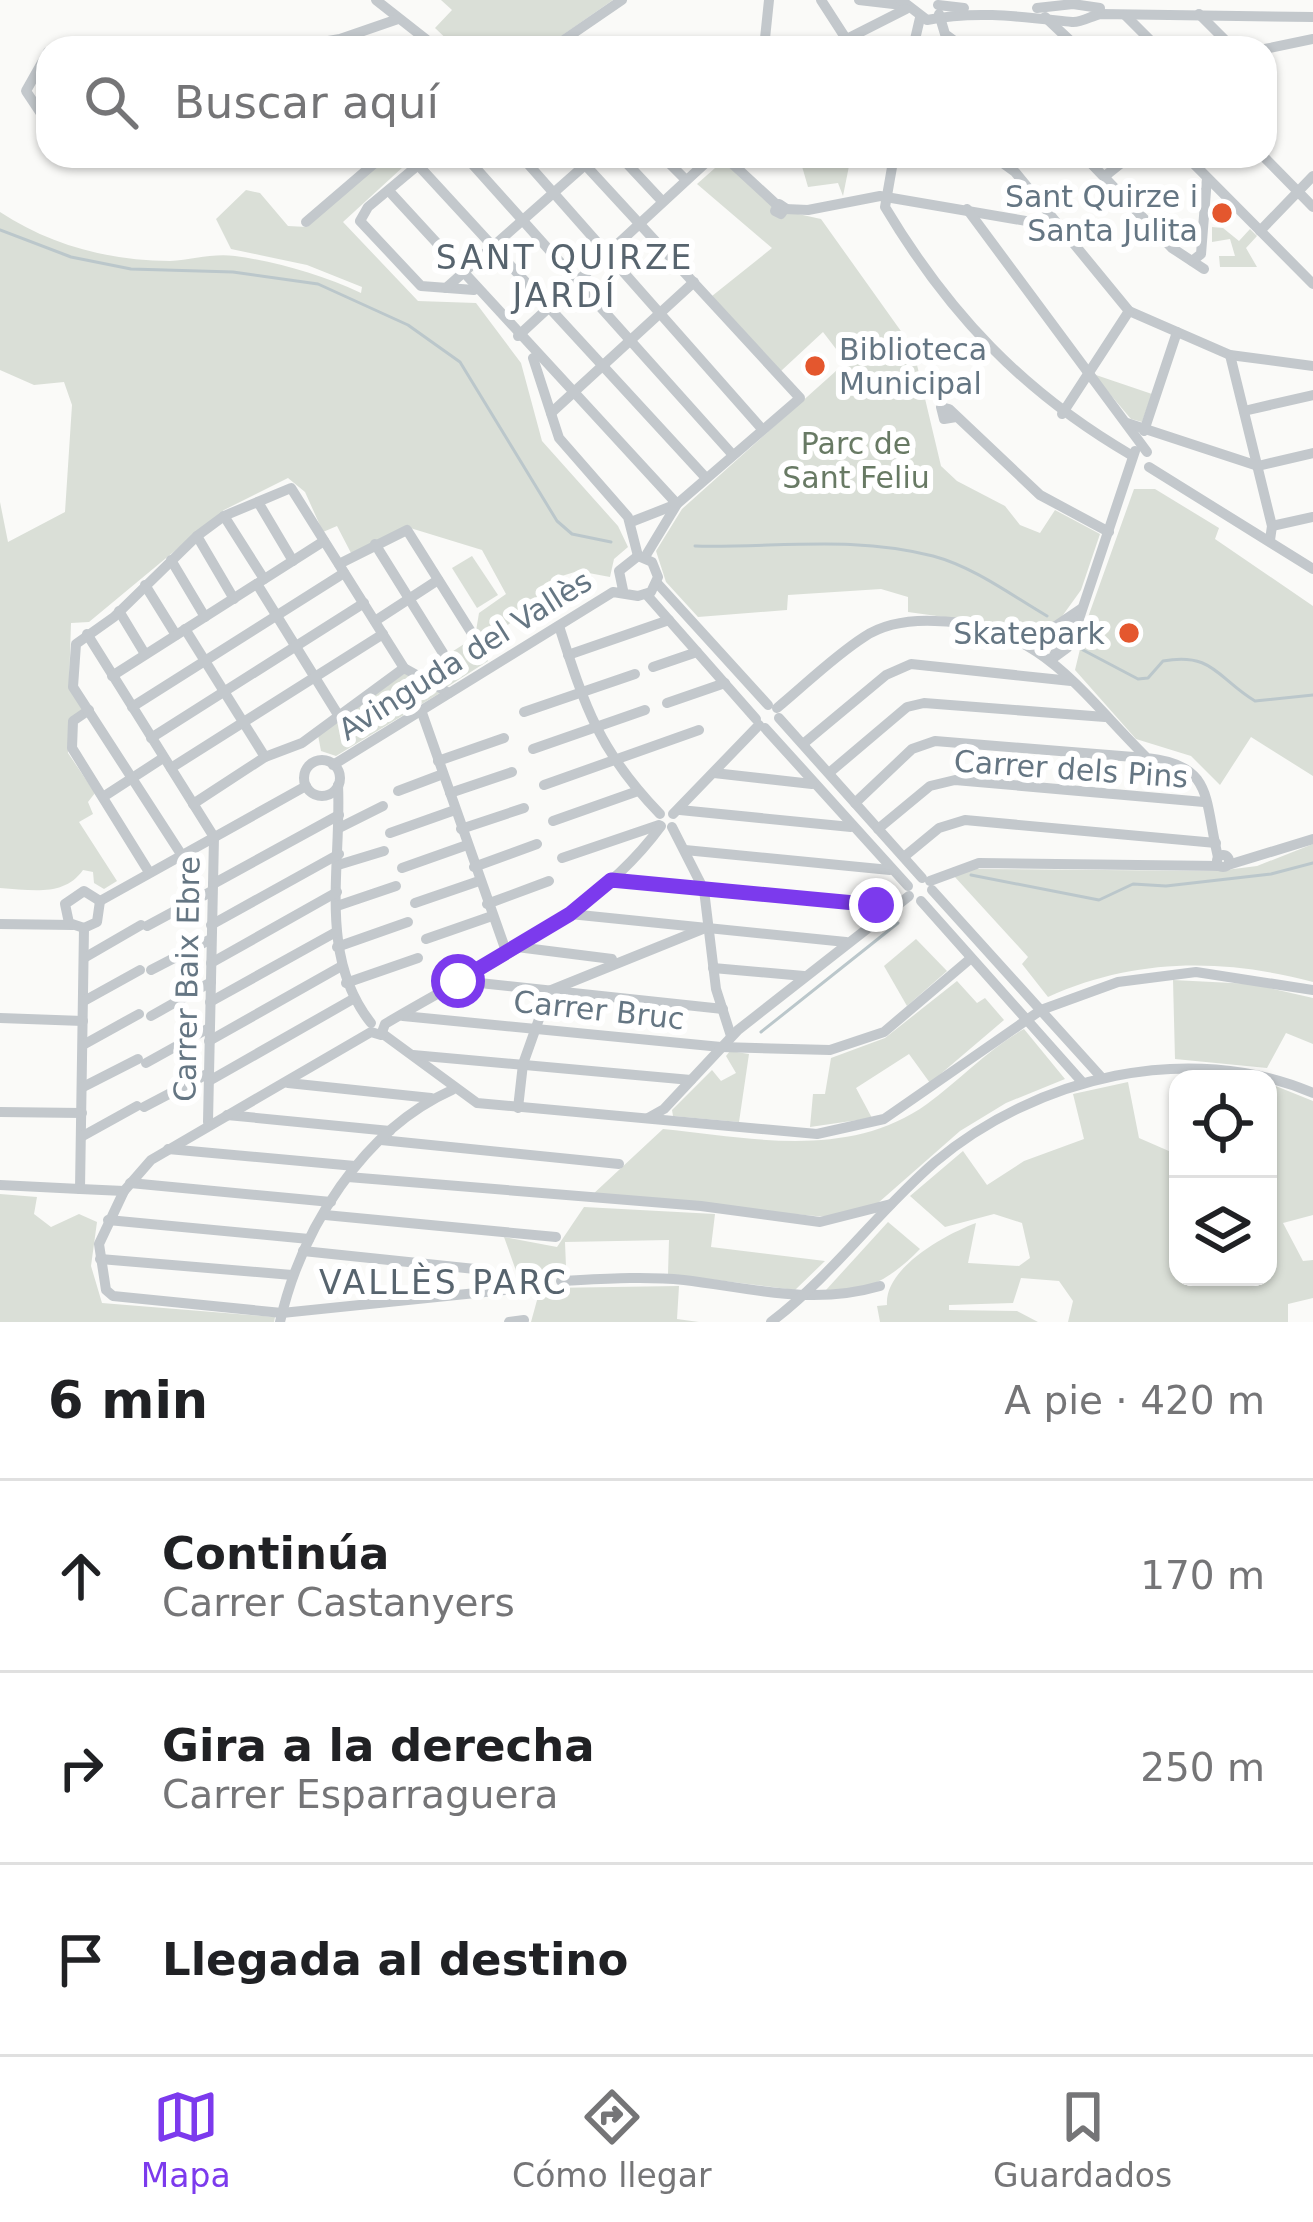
<!DOCTYPE html>
<html lang="es">
<head>
<meta charset="utf-8">
<style>
	:root { --surface:#fff; --page:#f2f2f2; --text:#202124; --muted:#757577; --line:#e0e0e0; --accent:#7c3aed }
	body { margin:0; font-family:"DejaVu Sans",sans-serif; background:var(--page); color:var(--text) }
	.controls { position:absolute; right:36px; bottom:36px; display:grid; overflow:hidden; border-radius:24px; box-shadow:0 3px 9px #0004 }
	.controls button { width:108px; height:108px; display:grid; place-items:center; padding:0; border:0; border-bottom:3px solid var(--line); background:var(--surface); color:var(--text); font:60px sans-serif }
	.stop { position:absolute; width:36px; height:36px; margin:-27px; border:9px solid #7c3aed; border-radius:50%; background:#fff }
	.stop.end { background:#7c3aed; border-color:#fff; box-shadow:0 3px 12px #0008 }
	.list { margin:0; padding:0; list-style:none }
	h2 { display:flex; justify-content:space-between; align-items:center; height:156px; margin:0; padding:0 48px; font-size:51px }
	h2 small { font-size:39px; font-weight:400; color:var(--muted) }
	.list li { display:grid; grid-template-columns:78px 1fr auto; gap:36px; align-items:center; box-sizing:border-box; height:192px; padding:0 48px; border-top:3px solid var(--line) }
	.list b { display:block; font-size:45px; white-space:nowrap }
	.list p { margin:0; font-size:39px; white-space:nowrap; color:var(--muted) }
	.list em { font-size:39px; font-style:normal; color:var(--muted) }
	.icon { flex:none; width:66px; height:66px; fill:none; stroke:currentColor; stroke-width:2; stroke-linecap:round; stroke-linejoin:round }
	.map { position:relative; flex:none; width:1313px; height:1322px; overflow:hidden }
	.search { position:absolute; background:var(--surface); box-shadow:0 3px 9px #0004; left:36px; right:36px; top:36px; height:132px; display:flex; align-items:center; gap:30px; box-sizing:border-box; padding:0 42px; border-radius:36px; color:var(--muted); font-size:45px }
	.sheet { height:732px; background:var(--surface) }
	nav { display:flex; justify-content:space-around; align-items:center; box-sizing:border-box; height:168px; border-top:3px solid var(--line); background:var(--surface); font-size:33px; color:var(--muted) }
	nav a { display:grid; justify-items:center; gap:6px }
	nav .on { color:var(--accent) }
	.map>svg:first-child { display:block }
	.green { fill:#dadfd7 }
	.lines { fill:none; stroke-linecap:round; stroke-linejoin:round }
	.stream { stroke:#bbc7cb; stroke-width:3 }
	.minor { stroke:#c3c8cc; stroke-width:10 }
	.route { stroke:#7c3aed; stroke-width:15 }
	.poi-dot { fill:#e4572e; stroke:#fff; stroke-width:4.5 }
	.labels { text-anchor:middle; dominant-baseline:central; stroke-width:12; stroke-linejoin:round; paint-order:stroke }
	.poi-label { font-size:30px; fill:#657683; stroke:#fff; text-anchor:end }
	.park-label { font-size:30px; fill:#687a64; stroke:#fff }
	.street-label { font-size:30px; fill:#657683; stroke:#fff }
	.neighbourhood-label { font-size:33px; letter-spacing:3px; fill:#57646e; stroke:#fff }
</style>
</head>
<body>
<div class="map">
<svg width="1313" height="1322" viewBox="0 0 1313 1322">
	<rect width="100%" height="100%" fill="#fafaf8"/>
	<g class="green">
		<polygon points="441,0 613,0 544,48 456,48 435,28 452,10"/>
		<path d="M386,156H415L343,222L418,301L476,303L521,363L542,441L618,526L628,547L614,559L610,577L578,571L552,579C543,607 501,624 483,648L488,661L447,687L419,673L475,637L479,613L506,594L482,550L407,527L351,553L337,526L323,532L305,492L288,478L224,510L89,622L71,623L69,686L84,710L69,719L68,753L95,793L88,802L93,814L79,822L117,881L104,889L94,883L93,872L83,870C64,897 32,890 0,888V502L8,542L65,512L72,405L64,382L34,385L0,370V212C50,245 110,261 170,261C192,260 212,253 235,256C278,262 322,275 361,293L362,287L307,265L231,249L216,219L246,190L260,193L288,226L307,227Z"/>
		<polygon points="799,156 851,156 843,196 838,183 808,187"/>
		<polygon points="724,160 789,212 821,219 913,348 941,466 957,481 1005,506 1020,525 1040,533 1055,510 1100,534 1081,590 1058,622 1023,628 908,612 908,597 881,589 788,595 787,610 698,617 666,582 656,551 682,509 846,362 823,332 781,371 712,296 772,248 697,184"/>
		<polygon points="1212,227 1223,228 1239,241 1250,229 1257,236 1246,248 1257,267 1220,267 1219,256 1212,256 1235,256 1230,239 1212,242"/>
		<polygon points="1093,374 1152,394 1142,422 1131,419"/>
		<polygon points="1134,489 1155,489 1219,528 1215,539 1313,606 1313,776 1251,737 1220,785 1191,756 1136,739 1075,670 1087,620"/>
		<polygon points="472,556 498,595 477,608 452,568"/>
		<polygon points="405,673 440,693 336,756 321,751 318,735"/>
		<path d="M1313,844V982C1223,958 1134,958 1048,997L1022,964L1028,957L954,876L974,869L1218,871L1257,866Z"/>
		<polygon points="916,939 947,971 907,1006 884,966"/>
		<polygon points="1173,980 1252,984 1313,998 1313,1044 1286,1033 1267,1068 1175,1059"/>
		<polygon points="957,981 977,1003 985,998 1004,1020 930,1083 909,1054 856,1088 872,1118 810,1127 813,1094 825,1094 831,1058 885,1038"/>
		<path d="M1024,1029L1065,1079L1006,1103L960,1131L878,1203L827,1217L591,1196L663,1129C751,1138 849,1160 927,1104C960,1080 988,1049 1024,1029Z"/>
		<polygon points="730,1051 749,1054 739,1122 673,1116 672,1110 712,1070 721,1081 736,1073 726,1056"/>
		<path d="M1128,1082L1139,1138L1178,1155V1277H1268V1083L1313,1101V1215L1283,1223L1303,1261L1313,1260V1298L1288,1304V1322H1068L1073,1301L1059,1281L1021,1278L1013,1303L949,1305V1310L1017,1311L1038,1322H880L877,1306L887,1305C884,1268 946,1234 976,1223L968,1263L1019,1266L1030,1258L1022,1223L994,1214L945,1227L910,1196L963,1151L987,1185L1024,1161L1084,1139L1073,1094Z"/>
		<polygon points="0,1194 37,1197 34,1214 51,1227 79,1214 97,1222 91,1266 102,1303 275,1317 274,1322 0,1322"/>
		<polygon points="584,1207 715,1214 711,1247 825,1261 795,1290 668,1274 669,1240 565,1242 566,1267 549,1269 547,1288 679,1286 677,1319 699,1322 531,1322 542,1282 520,1282 504,1237 557,1247"/>
		<path d="M888,1222L920,1249C894,1276 864,1296 826,1290Z"/>
	</g>
	<g class="lines">
		<g class="stream">
			<polyline points="0,230 71,257 131,269 233,272 318,284 408,325 460,362 557,521 572,534 611,542"/>
			<path d="M695,546C775,548 853,535 933,556C974,567 1011,595 1047,616"/>
			<path d="M1083,650L1138,679L1148,678L1163,661C1213,652 1217,678 1255,701L1313,695"/>
			<polyline points="971,875 1099,900 1133,884 1166,886 1271,874 1313,863"/>
			<polyline points="761,1032 898,923"/>
		</g>
		<g class="minor">
			<polyline points="376,0 437,48"/>
			<polyline points="821,0 852,48"/>
			<polyline points="859,0 902,5"/>
			<path d="M901,0L927,20C976,10 1024,17 1072,22C1081,23 1091,16 1100,14L1313,17"/>
			<polyline points="938,5 964,8"/>
			<polyline points="1037,8 1073,4 1100,8"/>
			<polyline points="939,14 945,34 964,48"/>
			<polyline points="1199,14 1233,48"/>
			<polyline points="1125,15 1158,48"/>
			<polyline points="1045,17 1078,48"/>
			<polyline points="54,48 99,41 138,48"/>
			<polyline points="180,48 280,48"/>
			<polyline points="287,48 340,39 398,19"/>
			<polyline points="552,48 622,0"/>
			<polyline points="764,48 769,0"/>
			<polyline points="829,48 906,9"/>
			<polyline points="913,48 920,18"/>
			<polyline points="1265,49 1313,39"/>
			<polyline points="48,52 26,91 48,124"/>
			<polyline points="429,156 368,207 360,221 421,286 474,290"/>
			<polyline points="465,156 732,454"/>
			<polyline points="521,156 762,429"/>
			<polyline points="577,156 800,398 677,504 631,522"/>
			<polyline points="620,156 662,201"/>
			<polyline points="662,156 686,180"/>
			<polyline points="724,156 777,205"/>
			<path d="M894,156L885,207C949,314 1023,392 1131,455"/>
			<polyline points="993,156 1015,172 1129,311 1230,355 1313,366"/>
			<polyline points="1084,156 1172,248 1204,269"/>
			<polyline points="1186,156 1313,284"/>
			<polyline points="1263,156 1313,207"/>
			<polyline points="418,165 706,478"/>
			<polyline points="1105,176 1130,156"/>
			<polyline points="389,191 677,504 645,557"/>
			<polygon points="779,204 785,208 781,214 775,211"/>
			<polyline points="785,209 808,210 880,196 1061,227"/>
			<polyline points="967,209 1147,452"/>
			<polyline points="306,222 383,156"/>
			<polyline points="1260,231 1313,176"/>
			<polyline points="1192,261 1201,254 1207,178"/>
			<polyline points="446,288 585,165"/>
			<polyline points="518,336 713,156"/>
			<polyline points="1230,355 1272,526 1270,540"/>
			<polyline points="533,358 559,438 628,517 638,556"/>
			<polyline points="1244,411 1313,395"/>
			<polyline points="551,413 694,282"/>
			<polyline points="1062,414 1129,311"/>
			<polyline points="956,417 944,419 941,407 949,409 1040,495 1109,532"/>
			<polyline points="1127,423 1258,466 1313,453"/>
			<polyline points="1144,431 1177,332"/>
			<polyline points="1149,467 1313,569"/>
			<polyline points="258,502 293,561"/>
			<polyline points="224,516 264,579"/>
			<polyline points="1272,526 1313,517"/>
			<polyline points="197,536 234,599"/>
			<polyline points="375,544 443,653"/>
			<polyline points="171,560 205,617"/>
			<polyline points="339,564 407,530 473,635"/>
			<polyline points="657,583 768,705"/>
			<polyline points="257,584 337,713"/>
			<polyline points="145,585 176,635"/>
			<polyline points="646,594 756,719"/>
			<polyline points="119,611 145,654"/>
			<polyline points="375,621 438,580"/>
			<path d="M559,626C585,707 599,751 660,814"/>
			<polyline points="185,629 265,757"/>
			<polyline points="87,634 214,837 208,1122"/>
			<polyline points="1016,636 1047,632 1081,609"/>
			<polyline points="568,655 669,620"/>
			<polyline points="1052,659 1067,648 1075,631 1135,451"/>
			<polyline points="1052,659 1073,620"/>
			<polyline points="653,667 697,652"/>
			<polyline points="112,676 324,541"/>
			<polyline points="667,703 725,683"/>
			<polyline points="132,707 344,573"/>
			<path d="M777,708C805,685 833,657 864,637C885,623 910,620 935,621C1040,623 1080,692 1147,758C1214,765 1204,799 1218,857"/>
			<polyline points="89,710 73,721 72,748 149,872"/>
			<polyline points="421,710 506,951"/>
			<polyline points="524,712 635,674"/>
			<polyline points="779,718 922,878"/>
			<polyline points="765,728 908,886"/>
			<polyline points="151,738 364,603"/>
			<polyline points="803,744 886,675 911,664 1071,681"/>
			<polyline points="533,749 645,710"/>
			<circle cx="322" cy="778" r="18"/>
			<polyline points="438,761 504,738"/>
			<polyline points="333,765 613,592 638,596 651,592 658,577 652,562 638,556 619,571 623,590"/>
			<polyline points="171,768 383,634"/>
			<polyline points="714,773 812,784"/>
			<polyline points="829,773 907,707 924,703 1105,717"/>
			<path d="M338,785C342,866 317,955 371,1023"/>
			<polyline points="544,785 699,730"/>
			<polyline points="398,791 443,774"/>
			<polyline points="450,793 512,772"/>
			<polyline points="103,797 163,758"/>
			<polyline points="855,803 912,749 935,741 1146,758"/>
			<polyline points="193,804 265,757 302,743 404,668"/>
			<polyline points="680,810 851,827"/>
			<polyline points="673,814 759,725"/>
			<polyline points="553,821 638,791"/>
			<polyline points="672,827 704,890 716,989 731,1036"/>
			<polyline points="339,828 383,806"/>
			<polyline points="461,829 524,808"/>
			<polyline points="878,829 930,786 955,780 1204,802"/>
			<polyline points="390,833 455,810"/>
			<polyline points="685,850 890,870"/>
			<polyline points="181,854 73,687 76,644 114,617 197,536 224,516 291,488 404,668 449,693"/>
			<circle cx="1223" cy="861" r="6"/>
			<polyline points="905,856 939,828 965,820 1216,843"/>
			<polyline points="562,858 659,825"/>
			<polyline points="338,865 384,851"/>
			<polyline points="1228,865 1313,839"/>
			<polyline points="474,867 537,844"/>
			<polyline points="402,868 467,845"/>
			<polyline points="611,880 892,906"/>
			<polyline points="930,881 979,863 1219,866"/>
			<polyline points="213,884 339,815"/>
			<polyline points="932,890 1102,1078"/>
			<polyline points="100,901 306,786"/>
			<polyline points="921,901 1083,1083"/>
			<polyline points="415,903 479,881"/>
			<polyline points="487,904 549,881"/>
			<polyline points="337,906 396,886"/>
			<polyline points="570,914 846,942"/>
			<polyline points="0,924 73,925"/>
			<polyline points="211,925 339,854"/>
			<polyline points="147,926 212,891"/>
			<polyline points="84,928 80,1189 124,1191"/>
			<polyline points="84,928 69,923 65,904 84,891 100,901"/>
			<polyline points="84,928 97,922 100,901"/>
			<polyline points="426,939 492,916"/>
			<polyline points="337,947 408,922"/>
			<polyline points="517,947 612,959"/>
			<polyline points="84,958 141,925"/>
			<polyline points="211,963 337,892"/>
			<polyline points="713,968 804,976"/>
			<polyline points="151,970 211,939"/>
			<polyline points="461,981 723,1009"/>
			<polyline points="346,983 418,958"/>
			<polyline points="84,1001 140,970"/>
			<polyline points="210,1002 336,932"/>
			<polyline points="151,1016 211,982"/>
			<polyline points="403,1016 721,1047 830,1050 884,1032 970,959"/>
			<polyline points="0,1018 83,1021"/>
			<polyline points="383,1034 477,1103 817,1134 884,1119 1041,1010 1118,982 1196,972 1313,990"/>
			<polyline points="209,1041 340,967"/>
			<polyline points="83,1045 139,1014"/>
			<polyline points="413,1055 691,1080"/>
			<polyline points="146,1063 209,1028"/>
			<polyline points="209,1081 353,999"/>
			<polyline points="288,1083 431,1098"/>
			<polyline points="83,1087 138,1059"/>
			<polyline points="144,1107 209,1073"/>
			<polyline points="518,1108 523,1064 549,991 705,928"/>
			<polyline points="0,1112 82,1113"/>
			<polyline points="227,1115 390,1131"/>
			<polyline points="648,1118 664,1109 738,1030 909,896"/>
			<polyline points="81,1137 137,1106"/>
			<polyline points="381,1140 619,1164"/>
			<polyline points="168,1149 355,1166"/>
			<polyline points="348,1177 701,1206 820,1222 891,1204"/>
			<polyline points="130,1183 331,1202"/>
			<polyline points="0,1185 80,1189"/>
			<polyline points="325,1215 556,1237"/>
			<polyline points="108,1220 309,1239"/>
			<polyline points="303,1251 475,1269"/>
			<polyline points="100,1259 292,1275"/>
			<path d="M561,1281C602,1279 643,1276 684,1280C751,1288 812,1306 880,1286"/>
			<path d="M534,1287L282,1313L113,1296L106,1290L99,1244L124,1191L151,1160L371,1032L381,1035L385,1024C480,967 594,918 661,826"/>
			<path d="M280,1322C301,1229 363,1130 452,1090"/>
			<polyline points="509,1322 524,1320"/>
			<path d="M771,1322C833,1275 877,1212 935,1162C1036,1077 1189,1040 1313,1093"/>
		</g>
	</g>
	<g class="lines">
		<polyline class="route" points="458,981 570,914 611,880 876,905"/>
	</g>
	<g class="poi-dot">
		<circle cx="1222" cy="213" r="12"/>
		<circle cx="815" cy="366" r="12"/>
		<circle cx="1129" cy="633" r="12"/>
	</g>
	<g class="labels">
		<g class="poi-label">
			<text x="1198" y="196">Sant Quirze i<tspan x="1198" dy="34">Santa Julita</tspan></text>
			<text x="839" y="349" text-anchor="start">Biblioteca<tspan x="839" dy="34">Municipal</tspan></text>
			<text x="1105" y="633">Skatepark</text>
		</g>
		<g class="park-label">
			<text x="856" y="443">Parc de<tspan x="856" dy="34">Sant Feliu</tspan></text>
		</g>
		<g class="street-label">
			<text transform="translate(465 655) rotate(-32)">Avinguda del Vallès</text>
			<text transform="translate(1071 769) rotate(4)">Carrer dels Pins</text>
			<text transform="translate(187 979) rotate(-89)">Carrer Baix Ebre</text>
			<text transform="translate(599 1010) rotate(6)">Carrer Bruc</text>
		</g>
		<g class="neighbourhood-label">
			<text x="565" y="257">SANT QUIRZE<tspan x="565" dy="38">JARDÍ</tspan></text>
			<text x="444" y="1282">VALLÈS PARC</text>
		</g>
	</g>
</svg>
<div class="controls">
<button><svg class="icon" aria-label="locate" viewBox="0 0 24 24"><circle cx="12" cy="12" r="6"/><path d="M12 2v4M12 18v4M2 12h4M18 12h4"/></svg></button>
<button><svg class="icon" aria-label="layers" viewBox="0 0 24 24"><path d="M12 4l9 5-9 5-9-5zM3 14l9 5 9-5"/></svg></button>
</div>
<div class="stop" style="left:458px;top:981px"></div>
<div class="stop end" style="left:876px;top:905px"></div>
<div class="search"><svg class="icon" aria-label="search" viewBox="0 0 24 24"><circle cx="10" cy="10" r="6"/><path d="M15 15l6 6"/></svg>Buscar aquí</div>
</div>
<section class="sheet">
<h2>6 min<small>A pie · 420 m</small></h2>
<ul class="list">
<li><svg class="icon" aria-label="ahead" viewBox="0 0 24 24"><path d="M12 20V5M6 11l6-6 6 6"/></svg><div><b>Continúa</b><p>Carrer Castanyers</p></div><em>170 m</em></li>
<li><svg class="icon" aria-label="right" viewBox="0 0 24 24"><path d="M7 20v-9h11M14 6l5 5-5 5"/></svg><div><b>Gira a la derecha</b><p>Carrer Esparraguera</p></div><em>250 m</em></li>
<li><svg class="icon" aria-label="arrive" viewBox="0 0 24 24"><path d="M6 21V4h12l-3 4 3 4H6"/></svg><div><b>Llegada al destino</b></div></li>
</ul>
</section>
<nav>
<a class="on"><svg class="icon" aria-label="map" viewBox="0 0 24 24"><path d="M3 6l6-2 6 2 6-2v14l-6 2-6-2-6 2zM9 4v14M15 6v14"/></svg>Mapa</a>
<a><svg class="icon" aria-label="directions" viewBox="0 0 24 24"><path d="M12 3l9 9-9 9-9-9zM9 14v-3h6M13 9l2 2-2 2"/></svg>Cómo llegar</a>
<a><svg class="icon" aria-label="saved" viewBox="0 0 24 24"><path d="M7 4h10v16l-5-4-5 4z"/></svg>Guardados</a>
</nav>
</body>
</html>
